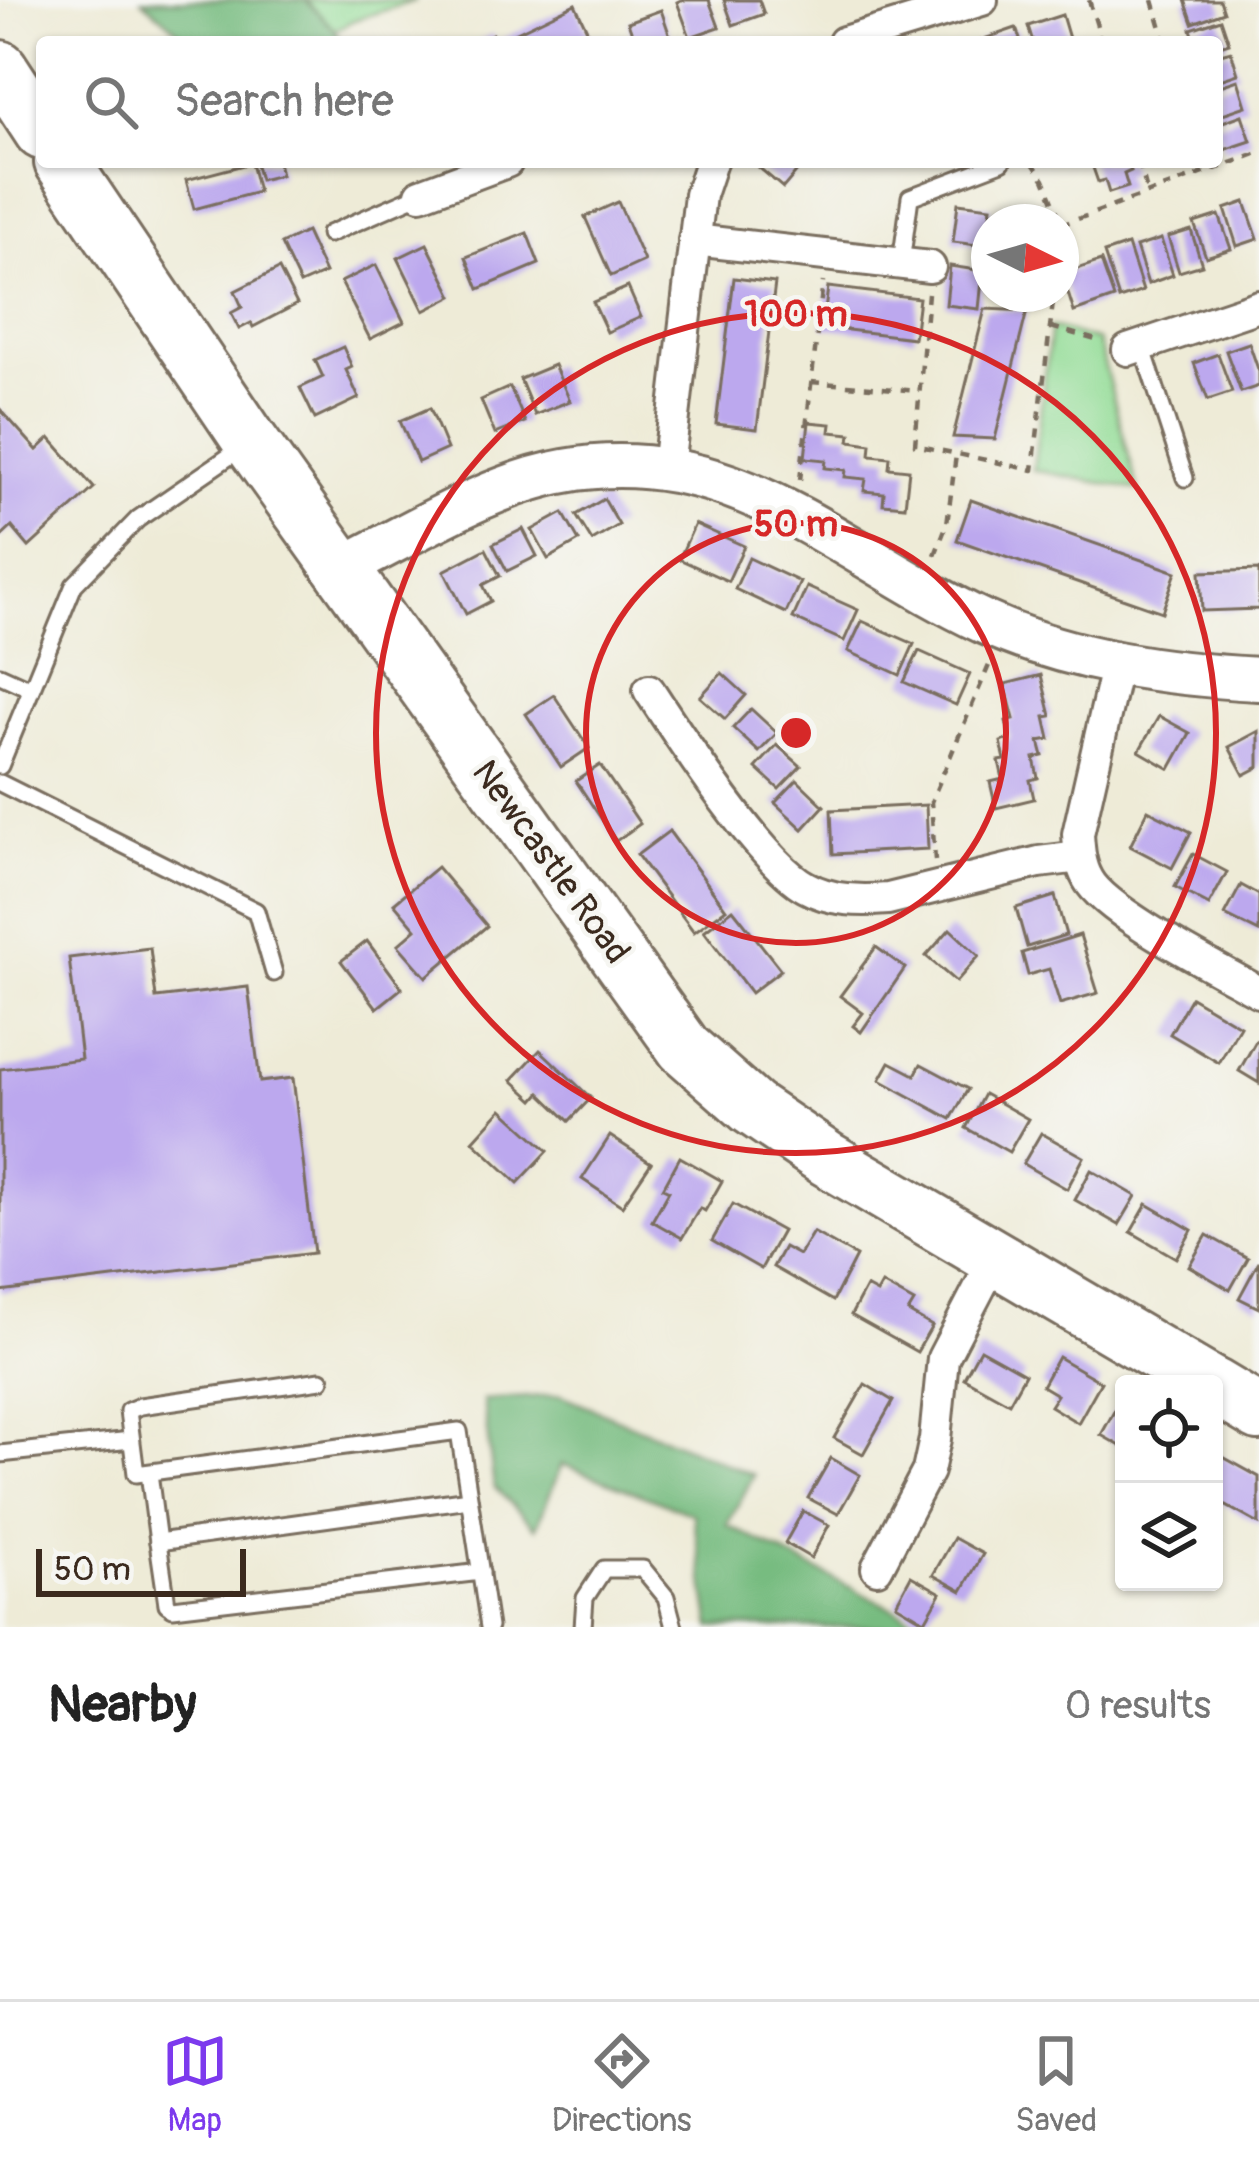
<!DOCTYPE html>
<html lang="en">
<head>
<meta charset="utf-8">
<style>
	:root { --surface:#fff; --page:#f2f2f2; --text:#222; --muted:#767676; --line:#e0e0e0; --accent:#7c3aed }
	body { margin:0; font-family:Pangolin,sans-serif; background:var(--page); color:var(--text) }
	.controls { position:absolute; right:36px; bottom:36px; display:grid; overflow:hidden; border-radius:12px; box-shadow:0 3px 9px #0004 }
	.controls button { width:108px; height:108px; display:grid; place-items:center; padding:0; border:0; border-bottom:3px solid var(--line); background:var(--surface); color:var(--text); font:60px sans-serif }
	.compass { position:absolute; left:971px; top:204px; width:108px; height:108px; border-radius:50%; background:var(--surface); box-shadow:0 3px 9px #0004; rotate:95deg }
	.scale { position:absolute; left:36px; bottom:30px; width:210px; box-sizing:border-box; padding-left:12px; border:6px solid #3b2a1e; border-top:0; font-size:33px; line-height:42px; white-space:nowrap; color:#3b2a1e; -webkit-text-stroke:9px #f6f6f2; paint-order:stroke }
	.list { margin:0; padding:0; list-style:none }
	h2 { display:flex; justify-content:space-between; align-items:center; height:156px; margin:0; padding:0 48px; font-size:51px }
	h2 small { font-size:39px; font-weight:400; color:var(--muted) }
	.icon { flex:none; width:66px; height:66px; fill:none; stroke:currentColor; stroke-width:2; stroke-linecap:round; stroke-linejoin:round }
	.map { position:relative; flex:none; width:1259px; height:1627px; overflow:hidden }
	.search { position:absolute; background:var(--surface); box-shadow:0 3px 9px #0004; left:36px; right:36px; top:36px; height:132px; display:flex; align-items:center; gap:30px; box-sizing:border-box; padding:0 42px; border-radius:12px; color:var(--muted); font-size:45px }
	.sheet { height:372px; background:var(--surface) }
	nav { display:flex; justify-content:space-around; align-items:center; box-sizing:border-box; height:168px; border-top:3px solid var(--line); background:var(--surface); font-size:33px; color:var(--muted) }
	nav a { display:grid; justify-items:center; gap:6px }
	nav .on { color:var(--accent) }
	.map>svg:first-child { display:block }
	.green { fill:#94dd98; stroke:#68845b; stroke-width:3 }
	.forest { fill:#77bc80; stroke:#59734f; stroke-width:3 }
	.building { fill:#bca8ee }
	.lines { fill:none; stroke-linecap:round; stroke-linejoin:round }
	.lane-casing { stroke:#7a6e5f; stroke-width:21 }
	.street-casing { stroke:#7a6e5f; stroke-width:36 }
	.secondary-casing { stroke:#7a6e5f; stroke-width:48 }
	.highway-casing { stroke:#7a6e5f; stroke-width:60 }
	.path { stroke:#7a6e5f; stroke-width:4.5; stroke-dasharray:9 9; stroke-linecap:butt }
	.lane { stroke:#fff; stroke-width:15 }
	.street { stroke:#fff; stroke-width:30 }
	.secondary { stroke:#fff; stroke-width:42 }
	.highway { stroke:#fff; stroke-width:54 }
	.ring { fill:none; stroke:#d62828; stroke-width:6 }
	.labels { text-anchor:middle; dominant-baseline:central; stroke-width:9; stroke-linejoin:round; paint-order:stroke }
	.street-label { font-size:36px; fill:#3b2a1e; stroke:#f6f6f2 }
	.centre { fill:#d62828; stroke:#f6f6f2; stroke-width:6 }
	.ring-label { font-size:36px; text-anchor:middle; font-weight:bold; fill:#d62828; stroke:#f6f6f2; stroke-width:9; stroke-linejoin:round; paint-order:stroke }
</style>
</head>
<body>
<div class="map">
<svg width="1259" height="1627" viewBox="0 0 1259 1627">
	<rect width="100%" height="100%" fill="#f6f6f2"/>
	<filter id="ink" filterUnits="userSpaceOnUse"><feTurbulence type="fractalNoise" baseFrequency=".00833" numOctaves="2"/><feDisplacementMap in="SourceGraphic" scale="24" xChannelSelector="R" yChannelSelector="G"/><feConvolveMatrix kernelMatrix="1 2 1 2 8 2 1 2 1" color-interpolation-filters="sRGB"/></filter>
	<filter id="wash" filterUnits="userSpaceOnUse"><feTurbulence type="fractalNoise" baseFrequency=".004" numOctaves="4" result="noise"/><feDisplacementMap in="SourceGraphic" scale="48" xChannelSelector="R" yChannelSelector="G"/><feGaussianBlur stdDeviation="2.7" result="paint"/><feColorMatrix in="noise" values="0 0 0 0 0 0 0 0 0 0 0 0 0 0 0 0 0 1.4 0 .05"/><feComposite in="paint" operator="in"/></filter>
	<g filter="url(#wash)">
		<rect width="100%" height="100%" fill="#eeebd7"/>
		<g class="green">
			<polygon points="305,0 417,0 354,20 335,30"/>
			<polygon points="1051,327 1098,341 1138,490 1033,470"/>
		</g>
		<g class="forest">
			<polygon points="142,0 305,0 335,30 341,42 191,42"/>
			<polygon points="561,1395 754,1475 727,1525 929,1627 711,1627 693,1514 562,1464 536,1528 494,1487 483,1400"/>
		</g>
		<g id="blocks">
			<g class="building">
				<polygon points="681,0 709,0 719,27 690,37 677,2"/>
				<polygon points="724,0 759,0 764,14 733,25"/>
				<polygon points="1185,0 1220,0 1224,12 1193,23"/>
				<polygon points="575,4 589,34 573,42 477,42 492,34 496,42"/>
				<polygon points="661,10 672,42 635,42 628,22"/>
				<polygon points="1062,15 1070,42 1033,42 1028,26"/>
				<polygon points="1221,19 1229,43 1217,47 1217,42 1195,42 1191,29"/>
				<polygon points="1016,28 1021,42 978,42 978,41"/>
				<polygon points="1231,51 1238,74 1217,81 1217,55"/>
				<polygon points="1238,80 1246,106 1217,116 1217,87"/>
				<polygon points="1242,115 1251,141 1224,150 1217,124"/>
				<polygon points="255,162 278,162 281,175 260,180"/>
				<polygon points="761,162 805,162 783,188 757,166"/>
				<polygon points="1091,162 1128,162 1131,171 1124,174 1128,187 1109,193 1105,180 1098,182"/>
				<polygon points="251,163 258,192 194,209 186,180"/>
				<polygon points="618,202 644,261 611,276 585,217"/>
				<polygon points="1245,202 1258,239 1237,246 1225,209"/>
				<polygon points="958,203 991,207 986,246 953,242"/>
				<polygon points="1219,215 1231,249 1206,257 1194,223"/>
				<polygon points="1191,230 1202,265 1179,272 1168,237"/>
				<polygon points="306,232 325,273 300,284 281,244"/>
				<polygon points="527,233 539,264 479,289 466,257"/>
				<polygon points="1161,239 1173,275 1148,284 1136,247"/>
				<polygon points="427,244 453,296 424,311 398,258"/>
				<polygon points="1128,245 1143,291 1119,299 1104,253"/>
				<polygon points="1101,261 1114,298 1074,312 1062,274"/>
				<polygon points="376,265 404,322 370,339 341,282"/>
				<polygon points="950,266 983,271 979,309 946,305"/>
				<polygon points="279,269 297,304 253,327 251,323 239,329 231,313 242,307 235,291"/>
				<polygon points="734,278 775,283 757,429 716,424"/>
				<polygon points="628,287 641,317 607,332 593,302"/>
				<polygon points="828,287 919,298 914,338 823,327"/>
				<polygon points="985,309 1027,311 995,439 953,437"/>
				<polygon points="1249,343 1259,372 1259,386 1241,392 1226,351"/>
				<polygon points="343,347 352,367 346,370 359,398 315,419 300,388 323,377 315,360"/>
				<polygon points="1218,354 1232,392 1208,400 1194,363"/>
				<polygon points="554,365 570,401 535,415 520,379"/>
				<polygon points="510,387 525,422 495,434 481,400"/>
				<polygon points="430,408 447,449 418,462 400,421"/>
				<polygon points="0,409 37,450 50,438 94,488 29,547 12,527 0,538"/>
				<polygon points="809,422 831,424 830,432 851,434 850,441 871,444 870,455 890,457 889,468 909,470 905,506 883,504 884,493 864,491 866,479 845,477 846,470 825,468 826,460 805,458"/>
				<polygon points="604,499 619,525 592,541 576,515"/>
				<polygon points="971,500 1176,572 1162,612 957,540"/>
				<polygon points="563,513 579,541 548,559 532,530"/>
				<polygon points="695,524 744,546 728,581 679,559"/>
				<polygon points="523,529 537,556 507,571 493,544"/>
				<polygon points="486,549 500,576 483,585 491,601 466,614 444,571"/>
				<polygon points="749,558 800,582 786,613 735,589"/>
				<polygon points="1259,570 1259,609 1202,611 1200,572"/>
				<polygon points="807,587 858,610 844,641 793,618"/>
				<polygon points="862,621 914,644 900,675 848,651"/>
				<polygon points="919,651 970,674 956,705 904,682"/>
				<polygon points="722,673 746,695 725,719 700,697"/>
				<polygon points="1041,675 1051,716 1045,717 1050,739 1039,741 1043,756 1034,758 1038,778 1030,780 1034,799 996,808 990,782 1003,779 999,761 1005,760 1001,742 1010,739 1006,721 1014,719 1005,684"/>
				<polygon points="554,695 589,748 561,767 526,714"/>
				<polygon points="751,709 777,733 759,752 733,728"/>
				<polygon points="1159,716 1190,733 1170,769 1139,751"/>
				<polygon points="1259,731 1259,767 1244,775 1229,747"/>
				<polygon points="777,745 801,766 779,789 756,768"/>
				<polygon points="600,765 640,824 616,841 576,781"/>
				<polygon points="797,780 824,806 803,829 775,803"/>
				<polygon points="926,805 928,849 833,854 831,810"/>
				<polygon points="1148,810 1191,832 1172,868 1130,846"/>
				<polygon points="669,831 726,909 694,932 637,855"/>
				<polygon points="1193,854 1227,872 1209,905 1175,887"/>
				<polygon points="437,867 487,926 426,977 398,945 416,929 394,903"/>
				<polygon points="1241,885 1259,895 1259,932 1225,915"/>
				<polygon points="1055,896 1066,935 1027,947 1016,908"/>
				<polygon points="733,909 781,970 751,993 704,931"/>
				<polygon points="950,929 979,956 956,982 926,956"/>
				<polygon points="1080,935 1098,993 1060,1004 1049,969 1028,975 1022,953"/>
				<polygon points="367,941 402,988 377,1008 341,961"/>
				<polygon points="876,947 905,968 861,1032 853,1026 863,1013 840,996"/>
				<polygon points="150,948 156,998 248,987 260,1082 293,1078 314,1253 0,1292 0,1069 81,1059 69,958"/>
				<polygon points="1191,997 1240,1026 1219,1063 1170,1034"/>
				<polygon points="1256,1041 1259,1043 1259,1083 1239,1071"/>
				<polygon points="540,1050 591,1098 569,1121 540,1093 534,1100 512,1080"/>
				<polygon points="890,1062 915,1075 921,1064 968,1089 951,1119 880,1080"/>
				<polygon points="984,1094 1028,1119 1009,1152 966,1128"/>
				<polygon points="502,1109 548,1151 518,1183 473,1141"/>
				<polygon points="1041,1133 1084,1157 1067,1189 1023,1164"/>
				<polygon points="610,1136 651,1163 622,1206 582,1179"/>
				<polygon points="680,1157 722,1181 705,1211 700,1208 682,1238 652,1221 669,1191 663,1188"/>
				<polygon points="1091,1170 1136,1196 1119,1225 1075,1200"/>
				<polygon points="733,1204 782,1231 761,1269 712,1241"/>
				<polygon points="1147,1204 1192,1230 1176,1258 1131,1232"/>
				<polygon points="813,1232 856,1256 833,1301 773,1267 784,1247 799,1255"/>
				<polygon points="1207,1235 1248,1258 1230,1290 1189,1266"/>
				<polygon points="1259,1261 1259,1308 1239,1298"/>
				<polygon points="882,1284 914,1302 908,1312 932,1326 917,1352 851,1315 866,1287 877,1293"/>
				<polygon points="980,1349 1025,1374 1009,1403 964,1378"/>
				<polygon points="1058,1357 1101,1382 1078,1423 1050,1406 1057,1395 1042,1386"/>
				<polygon points="865,1384 893,1401 863,1454 834,1438"/>
				<polygon points="1121,1399 1124,1401 1124,1448 1101,1435"/>
				<polygon points="1214,1452 1259,1477 1259,1524 1214,1499"/>
				<polygon points="831,1458 860,1475 838,1514 808,1498"/>
				<polygon points="803,1511 829,1525 811,1558 785,1543"/>
				<polygon points="954,1538 983,1554 962,1591 933,1575"/>
				<polygon points="911,1576 941,1593 925,1621 896,1604"/>
			</g>
		</g>
	</g>
	<g filter="url(#ink)">
		<use href="#blocks" fill-opacity="0" stroke="#7a6e5f" stroke-width="3"/>
		<g class="lines">
			<g class="lane-casing">
				<g id="lane">
					<polyline points="329,234 421,194"/>
					<polyline points="901,263 910,197 1002,162"/>
					<polyline points="1142,346 1185,478"/>
					<polyline points="0,675 31,689"/>
					<polyline points="0,766 74,585 138,519 243,447"/>
					<polyline points="0,783 256,911 274,973"/>
					<polyline points="321,1380 140,1406 128,1411 136,1474 459,1431 489,1627"/>
					<polyline points="0,1454 131,1440"/>
					<polyline points="149,1473 158,1542 469,1499"/>
					<polyline points="158,1542 167,1604 173,1608 481,1572"/>
					<polyline points="583,1627 585,1598 604,1569 643,1569 666,1597 674,1627"/>
				</g>
			</g>
			<g class="street-casing">
				<g id="street">
					<polyline points="844,42 982,0"/>
					<polyline points="421,194 507,162"/>
					<polyline points="694,240 930,267"/>
					<polyline points="1128,350 1259,306"/>
					<polyline points="668,468 700,195 711,162"/>
					<path d="M1117,663L1078,834C1079,849 1080,865 1088,879C1106,913 1221,970 1259,992"/>
					<path d="M649,690C679,736 761,863 806,887C831,901 860,901 888,899L1039,862L1080,857"/>
					<polyline points="877,1568 928,1471 935,1439 943,1358 995,1258"/>
				</g>
			</g>
			<g class="secondary-casing">
				<path id="secondary" d="M340,569C410,535 490,484 565,471C733,440 844,557 984,622C1070,661 1165,674 1259,679"/>
			</g>
			<g class="highway-casing">
				<g id="highway">
					<polyline points="0,68 42,132"/>
					<polyline points="62,162 251,442 684,1048 752,1108 827,1159 1210,1384"/>
					<polyline points="1214,1386 1259,1413"/>
				</g>
			</g>
			<g class="path">
				<polyline points="1089,0 1102,42"/>
				<polyline points="1153,0 1165,42"/>
				<polyline points="1032,162 1044,179 1061,221"/>
				<polyline points="1139,162 1147,191"/>
				<polyline points="1061,225 1259,153"/>
				<polyline points="928,293 915,445 1033,470 1054,294"/>
				<polyline points="1051,327 1103,342"/>
				<polyline points="811,382 919,391"/>
				<polyline points="800,480 823,282"/>
				<polyline points="935,555 947,524 956,455"/>
				<polyline points="935,861 931,802 990,663"/>
			</g>
			<use href="#lane" class="lane"/>
			<use href="#street" class="street"/>
			<use href="#secondary" class="secondary"/>
			<use href="#highway" class="highway"/>
		</g>
	</g>
	<g class="ring">
		<circle cx="796" cy="733" r="210"/>
		<circle cx="796" cy="733" r="420"/>
	</g>
	<g class="labels">
		<g class="street-label">
			<text transform="translate(551 862) rotate(54)">Newcastle Road</text>
		</g>
	</g>
	<circle cx="796" cy="733" r="18" class="centre"/>
	<g class="ring-label">
		<text x="796" y="326">100 m</text>
		<text x="796" y="536">50 m</text>
	</g>
</svg>
<div class="controls">
<button><svg class="icon" aria-label="locate" viewBox="0 0 24 24"><circle cx="12" cy="12" r="6"/><path d="M12 2v4M12 18v4M2 12h4M18 12h4"/></svg></button>
<button><svg class="icon" aria-label="layers" viewBox="0 0 24 24"><path d="M12 4l9 5-9 5-9-5zM3 14l9 5 9-5"/></svg></button>
</div>
<svg class="compass" viewBox="-18 -18 36 36"><path d="M0-13l5 13h-10z" fill="#e53935"/><path d="M0 13l5-13h-10z" fill="#767676"/></svg>
<div class="scale">50 m</div>
<div class="search"><svg class="icon" aria-label="search" viewBox="0 0 24 24"><circle cx="10" cy="10" r="6"/><path d="M15 15l6 6"/></svg>Search here</div>
</div>
<section class="sheet">
<h2>Nearby<small>0 results</small></h2>
<ul class="list">
</ul>
</section>
<nav>
<a class="on"><svg class="icon" aria-label="map" viewBox="0 0 24 24"><path d="M3 6l6-2 6 2 6-2v14l-6 2-6-2-6 2zM9 4v14M15 6v14"/></svg>Map</a>
<a><svg class="icon" aria-label="directions" viewBox="0 0 24 24"><path d="M12 3l9 9-9 9-9-9zM9 14v-3h6M13 9l2 2-2 2"/></svg>Directions</a>
<a><svg class="icon" aria-label="saved" viewBox="0 0 24 24"><path d="M7 4h10v16l-5-4-5 4z"/></svg>Saved</a>
</nav>
</body>
</html>
